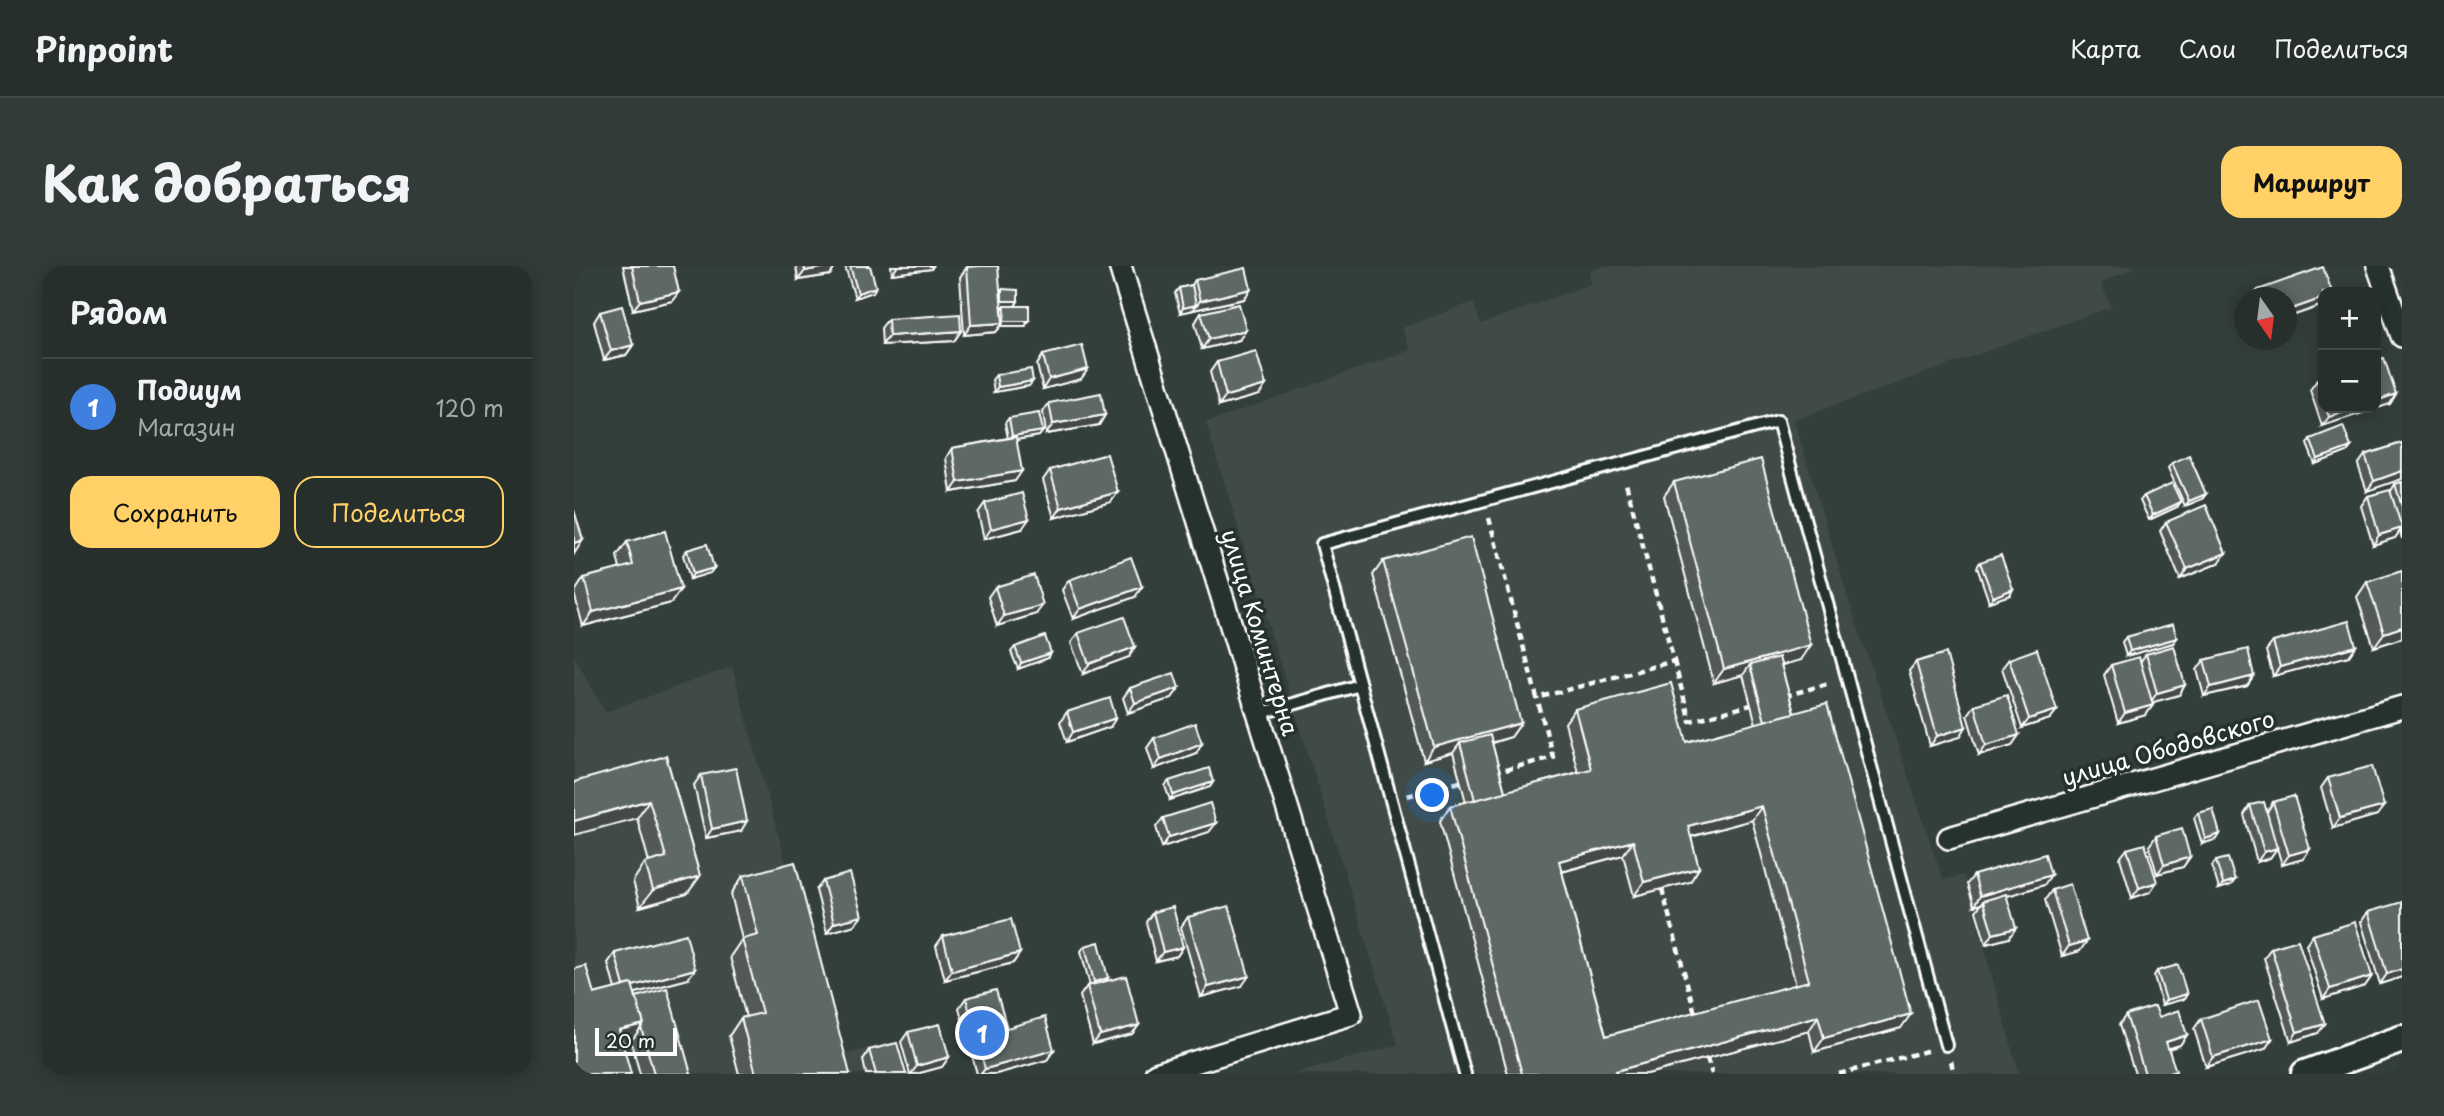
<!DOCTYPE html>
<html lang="ru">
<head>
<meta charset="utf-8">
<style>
	:root { --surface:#262f2c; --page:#323b38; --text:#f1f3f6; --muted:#a4a9a9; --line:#424a48; --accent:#ffd166 }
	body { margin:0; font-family:"Playpen Sans",sans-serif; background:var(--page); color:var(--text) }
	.controls { position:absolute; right:21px; top:21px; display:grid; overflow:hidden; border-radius:14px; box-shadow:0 4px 18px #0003 }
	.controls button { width:63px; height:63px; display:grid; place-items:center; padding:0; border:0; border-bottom:2px solid var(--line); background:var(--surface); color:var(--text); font:35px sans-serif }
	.compass { position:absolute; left:1660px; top:21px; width:63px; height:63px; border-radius:50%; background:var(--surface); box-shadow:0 4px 18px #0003; rotate:166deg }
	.scale { position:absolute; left:21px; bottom:18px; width:82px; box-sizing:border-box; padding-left:7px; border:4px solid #fff; border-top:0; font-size:19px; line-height:24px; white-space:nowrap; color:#fff; -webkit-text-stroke:5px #26332d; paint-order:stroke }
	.you { position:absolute; left:859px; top:530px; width:24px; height:24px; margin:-18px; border:5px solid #fff; border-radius:50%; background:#1a73e8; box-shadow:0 0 0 10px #1a73e833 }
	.badge { display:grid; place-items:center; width:46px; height:46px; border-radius:50%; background:var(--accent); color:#fff; font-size:23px; font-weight:700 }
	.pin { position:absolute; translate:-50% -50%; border:4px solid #fff; box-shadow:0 2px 7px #0006 }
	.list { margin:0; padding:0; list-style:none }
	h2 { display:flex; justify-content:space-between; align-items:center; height:91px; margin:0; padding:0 28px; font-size:30px }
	h2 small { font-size:23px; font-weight:400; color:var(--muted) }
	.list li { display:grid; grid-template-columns:46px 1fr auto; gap:21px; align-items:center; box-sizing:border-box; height:98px; padding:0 28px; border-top:2px solid var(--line) }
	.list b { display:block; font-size:26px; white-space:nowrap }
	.list p { margin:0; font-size:23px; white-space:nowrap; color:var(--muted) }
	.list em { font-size:23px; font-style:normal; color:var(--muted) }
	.actions { display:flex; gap:14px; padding:21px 28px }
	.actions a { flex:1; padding:16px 0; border:2px solid var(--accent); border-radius:21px; text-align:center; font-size:24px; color:var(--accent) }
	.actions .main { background:var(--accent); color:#111 }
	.map { position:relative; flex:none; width:1828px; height:808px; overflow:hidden; border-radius:21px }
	header { display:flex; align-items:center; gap:42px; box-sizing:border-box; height:98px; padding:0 35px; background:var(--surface); border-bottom:2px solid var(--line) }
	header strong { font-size:33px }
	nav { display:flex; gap:38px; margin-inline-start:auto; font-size:24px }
	.intro { display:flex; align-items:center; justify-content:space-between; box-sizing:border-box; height:168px; padding:0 42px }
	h1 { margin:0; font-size:49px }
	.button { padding:18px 32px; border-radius:21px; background:var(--accent); color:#111; font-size:24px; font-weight:700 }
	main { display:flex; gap:42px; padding:0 42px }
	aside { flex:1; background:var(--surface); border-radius:21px; box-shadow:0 4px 18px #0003 }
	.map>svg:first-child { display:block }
	.built { fill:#404c47 }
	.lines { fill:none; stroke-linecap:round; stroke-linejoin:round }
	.service-casing { stroke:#fff; stroke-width:16 }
	.minor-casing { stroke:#fff; stroke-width:26 }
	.tertiary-casing { stroke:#fff; stroke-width:32 }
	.path { stroke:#fff; stroke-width:4.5; stroke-dasharray:7 5; stroke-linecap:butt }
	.service { stroke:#26332d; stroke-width:10 }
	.minor { stroke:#26332d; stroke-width:21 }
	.tertiary { stroke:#26332d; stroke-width:26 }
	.wall { fill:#525a56; stroke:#fff; stroke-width:2; fill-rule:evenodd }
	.shaded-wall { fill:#424a46; stroke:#fff; stroke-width:2 }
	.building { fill:#5f6964; stroke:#fff; stroke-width:2; fill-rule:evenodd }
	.labels { text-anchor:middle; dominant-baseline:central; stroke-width:7; stroke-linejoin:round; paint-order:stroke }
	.street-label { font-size:23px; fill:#fff; stroke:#26332d }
</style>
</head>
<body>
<header>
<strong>Pinpoint</strong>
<nav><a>Карта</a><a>Слои</a><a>Поделиться</a></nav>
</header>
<div class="intro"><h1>Как добраться</h1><a class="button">Маршрут</a></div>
<main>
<aside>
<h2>Рядом<small></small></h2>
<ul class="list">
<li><span class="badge" style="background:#3f7fe0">1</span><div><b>Подиум</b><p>Магазин</p></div><em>120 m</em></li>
</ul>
<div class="actions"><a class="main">Сохранить</a><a>Поделиться</a></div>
</aside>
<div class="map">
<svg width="1828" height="808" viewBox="0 0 1828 808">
	<rect width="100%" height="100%" fill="#333f3a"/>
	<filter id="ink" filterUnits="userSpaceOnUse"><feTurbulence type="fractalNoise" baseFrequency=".0143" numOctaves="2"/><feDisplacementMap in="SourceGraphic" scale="14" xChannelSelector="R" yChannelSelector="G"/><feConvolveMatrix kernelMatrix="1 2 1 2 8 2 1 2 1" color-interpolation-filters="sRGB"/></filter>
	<g filter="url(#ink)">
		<g class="built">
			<polygon points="1030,0 1564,0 1527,17 1537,41 1220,154 1274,332 1369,614 1390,609 1445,808 719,808 824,779 632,157 836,84 828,62 899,36 907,58 1017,18 1015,5"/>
			<polygon points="0,390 31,446 158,401 265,790 318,776 327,808 0,808"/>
		</g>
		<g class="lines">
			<g class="service-casing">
				<g id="service">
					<polyline points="684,448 786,419"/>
					<polyline points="891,808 748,278 1204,155 1372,779"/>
				</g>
			</g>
			<g class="minor-casing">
				<g id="minor">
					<polyline points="546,0 777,748 582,808"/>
					<polyline points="1804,0 1828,70"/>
					<polyline points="1375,572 1828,441"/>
				</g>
			</g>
			<g class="tertiary-casing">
				<polyline id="tertiary" points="1731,808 1828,773"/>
			</g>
			<g class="path">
				<polyline points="915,252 963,432 1100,395 1051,214"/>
				<polyline points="1100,395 1116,455 1177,439"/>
				<polyline points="1211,430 1256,417"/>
				<polyline points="920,507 979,491 963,432"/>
				<polyline points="833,530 886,516"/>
				<polyline points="1088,623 1122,751"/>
				<polyline points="1133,792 1138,808"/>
				<polyline points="1377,795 1380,808"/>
				<polyline points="1265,808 1356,784"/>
			</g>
			<use href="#service" class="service"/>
			<use href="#minor" class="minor"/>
			<use href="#tertiary" class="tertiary"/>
		</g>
		<g class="wall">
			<polygon points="49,0 99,0 98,35 59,44"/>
			<polygon points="222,0 262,0 256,9 224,14"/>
			<polygon points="271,0 296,0 299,26 281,32"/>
			<polygon points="317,0 359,0 357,3 318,8"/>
			<polygon points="393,1 426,26 428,23 444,35 441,40 428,40 428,44 431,40 451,60 427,60 422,66 390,69 386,11"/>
			<polygon points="621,14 677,23 670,33 606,47 601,27 605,22 618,19"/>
			<polygon points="1684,24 1749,26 1749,39 1712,52 1712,32 1678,32"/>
			<polygon points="26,46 59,79 52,89 30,94 20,56"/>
			<polygon points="627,47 665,74 628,83 621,57"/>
			<polygon points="314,53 387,65 380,75 308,79 307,62"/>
			<polygon points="469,89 514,103 507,113 469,123 463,99"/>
			<polygon points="643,96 685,129 645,140 636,106"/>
			<polygon points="422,109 455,120 420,126 418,114"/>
			<polygon points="1749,112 1749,142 1802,142 1822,128 1816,138 1748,160 1736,124 1743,114"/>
			<polygon points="475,137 531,149 525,159 472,168 469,146"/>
			<polygon points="435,152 469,165 465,170 442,174 441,215 377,226 372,192 378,182 434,172 431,157"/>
			<polygon points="1736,173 1777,181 1773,186 1741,198 1733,178"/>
			<polygon points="1828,177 1793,225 1784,199 1791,189"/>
			<polygon points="1598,197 1632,228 1628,233 1611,240 1594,202"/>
			<polygon points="476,204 544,226 537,236 480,252 469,214"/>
			<path d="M1100,216L1227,394L1207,399L1220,447L1327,762L1240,786L1235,765L1073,808H934L866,555L876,540L892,536L879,487L850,495L799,309L809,295L947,457L937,471L918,477L931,526L1004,506L991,457L1001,443L1113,476L1182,458L1169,409L1140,417L1090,230ZM1178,554L1222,719L1032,770L988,606L1049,589L1060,630L1116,616L1125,602L1117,571Z"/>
			<polygon points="1828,216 1828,273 1826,265 1821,272 1799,279 1787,240 1794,230 1817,225 1821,218"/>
			<polygon points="1570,230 1603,241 1575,254 1566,235"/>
			<polygon points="411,237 448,263 410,273 404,247"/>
			<polygon points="1592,256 1645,297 1606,313 1586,265"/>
			<polygon points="53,276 97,337 9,360 0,327 10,312 46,303 43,290"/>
			<polygon points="113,284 140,302 136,307 116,313 109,289"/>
			<polygon points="1406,296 1439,323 1436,329 1415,336 1403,301"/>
			<polygon points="1828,305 1828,372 1800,381 1783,331 1793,316"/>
			<polygon points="495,314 561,331 499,353 488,324"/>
			<polygon points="421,321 462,348 423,360 414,331"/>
			<polygon points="504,367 555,391 509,408 497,377"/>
			<polygon points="1552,371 1603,372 1599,377 1552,390 1548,376"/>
			<polygon points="1699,376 1782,380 1775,390 1699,410 1692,385"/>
			<polygon points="441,381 477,387 474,392 444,403 437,386"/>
			<polygon points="1572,388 1611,419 1605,429 1578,436 1579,439 1572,449 1544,457 1530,409 1537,399 1566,396"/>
			<polygon points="1435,393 1483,444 1476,453 1448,462 1428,402"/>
			<polygon points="1630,394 1680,410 1673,420 1630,430 1623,404"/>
			<polygon points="1342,396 1386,471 1356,480 1335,405"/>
			<polygon points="556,422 605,422 598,432 554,447 549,432"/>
			<polygon points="1400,439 1445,469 1438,479 1405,489 1393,449"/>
			<polygon points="493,446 536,461 493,476 486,456"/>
			<polygon points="580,472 622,487 580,503 573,482"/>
			<polygon points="92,490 126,610 113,628 66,641 59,615 71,597 75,596 63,552"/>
			<polygon points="127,509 167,565 132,572 120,519"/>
			<polygon points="1754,512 1803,549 1759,562 1747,522"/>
			<polygon points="595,515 639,516 636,521 596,534 591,520"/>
			<polygon points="1699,536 1736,583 1729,593 1708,599 1703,582 1696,592 1683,596 1670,549 1676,539 1693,546"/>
			<polygon points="1624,547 1646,568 1643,573 1628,578 1620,552"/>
			<polygon points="589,552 642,557 635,566 588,581 582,561"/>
			<polygon points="1582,570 1616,591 1609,601 1583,608 1575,580"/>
			<polygon points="1553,583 1576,626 1558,632 1546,592"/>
			<polygon points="1642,595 1661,614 1657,619 1645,623 1638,600"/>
			<polygon points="1400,609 1470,619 1433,630 1435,672 1412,678 1402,645 1407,638 1400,640 1393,618"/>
			<polygon points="169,610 276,808 165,808 155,770 167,752 172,751 156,691 168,673 157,628"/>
			<polygon points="249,615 281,659 253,667 242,624"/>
			<polygon points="1478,624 1506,685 1488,690 1471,634"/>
			<polygon points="579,646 609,681 603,690 582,695 572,656"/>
			<polygon points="1794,646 1828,711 1806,718 1787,656"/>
			<polygon points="614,651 668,720 627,731 607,661"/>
			<polygon points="1739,669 1798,710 1791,720 1749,733 1732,679"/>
			<polygon points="369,670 446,687 439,697 371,714 362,680"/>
			<polygon points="511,680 531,716 565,759 558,768 519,778 506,730 513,720 516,720 507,685"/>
			<polygon points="1697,682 1744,767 1717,776 1690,692"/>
			<polygon points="41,687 114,713 61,727 62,731 117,808 66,808 57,775 48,778 20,728 41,723 34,697"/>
			<polygon points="1583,705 1613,728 1610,733 1588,739 1580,710"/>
			<polygon points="392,732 433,762 480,784 473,794 422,808 403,808 385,742"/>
			<polygon points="1552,749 1585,751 1613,769 1606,779 1595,783 1600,808 1561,808 1545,759"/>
			<polygon points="1627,753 1698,773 1691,783 1632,801 1620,763"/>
			<polygon points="334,766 375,791 368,801 342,808 336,808 327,776"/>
			<polygon points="295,784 332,808 292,808 289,794"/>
		</g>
		<g class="shaded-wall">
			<polygon points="257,0 262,0 256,9 224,14 231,5"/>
			<polygon points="324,0 359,0 357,3 318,8"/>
			<polygon points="302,21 299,26 281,32 284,27"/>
			<polygon points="677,23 670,33 619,44 626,35"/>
			<polygon points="105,26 98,35 59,44 66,35"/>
			<polygon points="1749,32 1749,39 1712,52 1712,45"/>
			<polygon points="428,35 444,35 441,40 424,40"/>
			<polygon points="622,39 619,44 606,47 609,42"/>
			<polygon points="430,55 455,55 451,60 427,60"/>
			<polygon points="429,57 422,66 390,69 397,59"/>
			<polygon points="672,64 665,74 628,83 635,73"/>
			<polygon points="387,65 380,75 308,79 315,70"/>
			<polygon points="59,79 52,89 30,94 37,85"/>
			<polygon points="514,103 507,113 469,123 475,113"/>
			<polygon points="459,115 455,120 420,126 424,121"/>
			<polygon points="692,119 685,129 645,140 652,130"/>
			<polygon points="1822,128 1816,138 1748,160 1755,151 1781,142 1802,142 1802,135"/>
			<polygon points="531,149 525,159 472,168 479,158"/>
			<polygon points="469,165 465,170 434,175 438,170"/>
			<polygon points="1777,181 1773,186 1741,198 1744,193"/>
			<polygon points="448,205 441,215 377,226 384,216"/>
			<polygon points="1828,205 1828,213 1793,225 1800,215"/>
			<polygon points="544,226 537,236 480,252 487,242"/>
			<polygon points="1632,228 1628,233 1611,240 1615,235"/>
			<polygon points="1607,236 1603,241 1575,254 1579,249"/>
			<polygon points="455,253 448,263 410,273 417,263"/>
			<polygon points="1828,262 1821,272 1799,279 1805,269"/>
			<polygon points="9,274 0,288 0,277"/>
			<polygon points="1652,287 1645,297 1606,313 1613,303"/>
			<polygon points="140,302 136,307 116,313 119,308"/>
			<polygon points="568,321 561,331 499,353 506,343"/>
			<polygon points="107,323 97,337 9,360 19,346"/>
			<polygon points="1439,323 1436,329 1415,336 1419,331"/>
			<polygon points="469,339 462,348 423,360 430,350"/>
			<polygon points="1828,361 1828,372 1800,381 1810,367"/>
			<polygon points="1603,372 1599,377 1552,390 1556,385"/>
			<polygon points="1237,379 1227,394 1178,407 1176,399 1169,409 1140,417 1150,403"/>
			<polygon points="1782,380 1775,390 1699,410 1706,401"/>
			<polygon points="561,381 555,391 509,408 515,398"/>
			<polygon points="477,387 474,392 444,403 447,397"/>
			<polygon points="1680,410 1673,420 1630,430 1637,421"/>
			<polygon points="1611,419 1605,429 1576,437 1583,427"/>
			<polygon points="605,422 598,432 554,447 561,437"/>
			<polygon points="1579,439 1572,449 1544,457 1551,447"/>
			<polygon points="1483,444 1476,453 1448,462 1455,453"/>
			<polygon points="542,452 536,461 493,476 499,466"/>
			<polygon points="947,457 937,471 888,485 886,477 879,487 850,495 860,481"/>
			<polygon points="1392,461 1386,471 1356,480 1363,470"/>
			<polygon points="1445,469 1438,479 1405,489 1412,479"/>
			<polygon points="628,477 622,487 580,503 587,493"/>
			<polygon points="639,516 636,521 596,534 599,529"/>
			<polygon points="75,534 63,552 0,569 0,555"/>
			<polygon points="1188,540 1178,554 1104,574 1114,560"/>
			<polygon points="1810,540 1803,549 1759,562 1766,552"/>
			<polygon points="173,555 167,565 132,572 138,563"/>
			<polygon points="642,557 635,566 588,581 595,571"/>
			<polygon points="1646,568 1643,573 1628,578 1631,573"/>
			<polygon points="1059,575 1049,589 975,609 985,595"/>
			<polygon points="1703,582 1696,592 1683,596 1690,586"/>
			<polygon points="1736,583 1729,593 1708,599 1715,589"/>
			<polygon points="1616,591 1609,601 1583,608 1590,599"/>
			<polygon points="1125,602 1116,616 1060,630 1070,616"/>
			<polygon points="1477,609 1470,619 1410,637 1409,635 1407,638 1400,640 1406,630"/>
			<polygon points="126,610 113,628 66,641 79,624"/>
			<polygon points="1661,614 1657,619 1645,623 1649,618"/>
			<polygon points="1583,616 1576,626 1558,632 1565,622"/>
			<polygon points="288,650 281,659 253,667 260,657"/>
			<polygon points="1442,662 1435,672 1412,678 1419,668"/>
			<polygon points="1513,675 1506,685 1488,690 1495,680"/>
			<polygon points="609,681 603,690 582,695 589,686"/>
			<polygon points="446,687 439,697 371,714 378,705"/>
			<polygon points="121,703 114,713 43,732 50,722"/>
			<polygon points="1828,703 1828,711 1806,718 1813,708"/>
			<polygon points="675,710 668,720 627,731 634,721"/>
			<polygon points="1798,710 1791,720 1749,733 1756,723"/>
			<polygon points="534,712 530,717 517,721 520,716"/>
			<polygon points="1613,728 1610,733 1588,739 1592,734"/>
			<polygon points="1337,748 1327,762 1240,786 1250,772"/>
			<polygon points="1244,750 1235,765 1073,808 1040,808 1042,805"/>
			<polygon points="70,758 57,775 32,782 45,764"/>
			<polygon points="1751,758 1744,767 1717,776 1723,766"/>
			<polygon points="565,759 558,768 519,778 526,769"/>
			<polygon points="1613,769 1606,779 1585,785 1592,776"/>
			<polygon points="1698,773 1691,783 1632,801 1639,791"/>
			<polygon points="480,784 473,794 422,808 407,808 411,803"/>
			<polygon points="375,791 368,801 342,808 337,808 343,800"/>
		</g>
		<g class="building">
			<polygon points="58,0 99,0 105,26 66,35"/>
			<polygon points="230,0 257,0 231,5"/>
			<polygon points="276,0 296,0 302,21 284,27"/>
			<polygon points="406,0 424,0 429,57 397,59 393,1"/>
			<polygon points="1749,1 1758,26 1749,26 1749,32 1712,45 1712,32 1686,32 1684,24"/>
			<polygon points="672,2 677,23 626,35 621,14"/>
			<polygon points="618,19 622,39 609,42 605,22"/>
			<polygon points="428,23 444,24 444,35 428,35"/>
			<polygon points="665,38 672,64 635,73 627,47"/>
			<polygon points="48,40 59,79 37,85 26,46"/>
			<polygon points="431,40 455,40 455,55 430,55"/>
			<polygon points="386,48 387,65 315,70 314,53"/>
			<polygon points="508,79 514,103 475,113 469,89"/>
			<polygon points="682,85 692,119 652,130 643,96"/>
			<polygon points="1810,92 1822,128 1802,135 1802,94"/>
			<polygon points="457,103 459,115 424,121 422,109"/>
			<polygon points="1749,112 1749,134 1743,114"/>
			<polygon points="527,127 531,149 479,158 475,137"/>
			<polygon points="1752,142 1781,142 1755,151"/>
			<polygon points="465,147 469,165 438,170 435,152"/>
			<polygon points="1769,160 1777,181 1744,193 1736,173"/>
			<polygon points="442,171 448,205 384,216 378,182"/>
			<polygon points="1828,177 1828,205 1800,215 1791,189"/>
			<polygon points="533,188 544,226 487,242 476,204"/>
			<polygon points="1615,189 1632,228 1615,235 1598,197"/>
			<polygon points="1187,193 1237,379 1150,403 1100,216"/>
			<polygon points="1828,216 1828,241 1821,218"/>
			<polygon points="1598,217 1607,236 1579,249 1570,230"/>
			<polygon points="1816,224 1828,262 1805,269 1794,230"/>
			<polygon points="448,227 455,253 417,263 411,237"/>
			<polygon points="1632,239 1652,287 1613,303 1592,256"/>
			<polygon points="0,244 9,274 0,277"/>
			<polygon points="91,265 107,323 19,346 10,312 59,299 53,276"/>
			<polygon points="897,271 947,457 860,481 809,295"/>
			<polygon points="133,278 140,302 119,308 113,284"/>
			<polygon points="1427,289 1439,323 1419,331 1406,296"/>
			<polygon points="557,291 568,321 506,343 495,314"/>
			<polygon points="1828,305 1828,361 1810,367 1793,316"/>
			<polygon points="460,309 469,339 430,350 421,321"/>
			<polygon points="550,351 561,381 515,398 504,367"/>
			<polygon points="1775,355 1782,380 1706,401 1699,376"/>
			<polygon points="1599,358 1603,372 1556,385 1552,371"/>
			<polygon points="471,370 477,387 447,397 441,381"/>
			<polygon points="1600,380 1611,419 1583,427 1572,388"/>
			<polygon points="1463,383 1483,444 1455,453 1435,393"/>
			<polygon points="1674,383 1680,410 1637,421 1630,394"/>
			<polygon points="1372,387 1392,461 1363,470 1342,396"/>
			<polygon points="1205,391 1220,447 1191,455 1176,399"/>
			<polygon points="1565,391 1579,439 1551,447 1537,399"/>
			<polygon points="600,407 605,422 561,437 556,422"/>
			<path d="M1097,417L1113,476L1253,438L1337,748L1250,772L1244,750L1042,805L1043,808H948L876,540L1017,503L1001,443ZM1188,540L1235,715L1032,770L985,595L1059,575L1070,616L1125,602L1114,560Z"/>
			<polygon points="1433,429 1445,469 1412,479 1400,439"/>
			<polygon points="536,432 542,452 499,466 493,446"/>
			<polygon points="621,457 628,477 587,493 580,472"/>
			<polygon points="916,469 931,526 901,534 886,477"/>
			<polygon points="92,490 126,610 79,624 71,597 92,591 75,534 0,555 0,516"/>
			<polygon points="1798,500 1810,540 1766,552 1754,512"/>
			<polygon points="162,502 173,555 138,563 127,509"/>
			<polygon points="635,502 639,516 599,529 595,515"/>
			<polygon points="1720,530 1736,583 1715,589 1699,536"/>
			<polygon points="1690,536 1703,582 1690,586 1676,539"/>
			<polygon points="636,537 642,557 595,571 589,552"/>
			<polygon points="1639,543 1646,568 1631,573 1624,547"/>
			<polygon points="1608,562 1616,591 1590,599 1582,570"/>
			<polygon points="1571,578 1583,616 1565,622 1553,583"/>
			<polygon points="1471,588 1477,609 1406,630 1400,609"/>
			<polygon points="1654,592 1661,614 1649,618 1642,595"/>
			<polygon points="221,596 276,808 182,808 167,752 188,747 168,673 184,669 169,610"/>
			<polygon points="276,607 288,650 260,657 249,615"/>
			<polygon points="1496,618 1513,675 1495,680 1478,624"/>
			<polygon points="1432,628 1442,662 1419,668 1409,635"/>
			<polygon points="1828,636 1828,703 1813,708 1794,646"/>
			<polygon points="655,640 675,710 634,721 614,651"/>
			<polygon points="599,641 609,681 589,686 579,646"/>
			<polygon points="437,653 446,687 378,705 369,670"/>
			<polygon points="1781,656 1798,710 1756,723 1739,669"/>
			<polygon points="112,668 121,703 59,720 58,718 50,720 41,687"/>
			<polygon points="1724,674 1751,758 1723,766 1697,682"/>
			<polygon points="525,676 534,712 520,716 511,680"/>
			<polygon points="1604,699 1613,728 1592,734 1583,705"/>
			<polygon points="12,700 20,728 58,718 70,758 45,764 57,808 0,808 0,703"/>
			<polygon points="552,710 565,759 526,769 513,720"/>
			<polygon points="93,722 117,808 80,808 67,761 70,758 62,731"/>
			<polygon points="422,724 433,762 471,751 480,784 411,803 392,732"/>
			<polygon points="1685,734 1698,773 1639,791 1627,753"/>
			<polygon points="1581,740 1585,751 1605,744 1613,769 1592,776 1602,805 1592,808 1571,808 1552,749"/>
			<polygon points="366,758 375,791 343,800 334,766"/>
			<polygon points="323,777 332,808 302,808 295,784"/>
		</g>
	</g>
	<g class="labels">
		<g class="street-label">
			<text transform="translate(687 366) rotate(73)">улица Коминтерна</text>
			<text transform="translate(1594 481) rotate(-16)">улица Ободовского</text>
		</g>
	</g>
</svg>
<div class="controls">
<button>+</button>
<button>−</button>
</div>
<svg class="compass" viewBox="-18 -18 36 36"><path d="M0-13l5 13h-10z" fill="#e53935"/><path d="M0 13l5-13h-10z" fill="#a4a9a9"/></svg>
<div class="scale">20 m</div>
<div class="you"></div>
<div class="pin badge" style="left:408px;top:767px;background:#3f7fe0">1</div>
</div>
</main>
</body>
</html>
